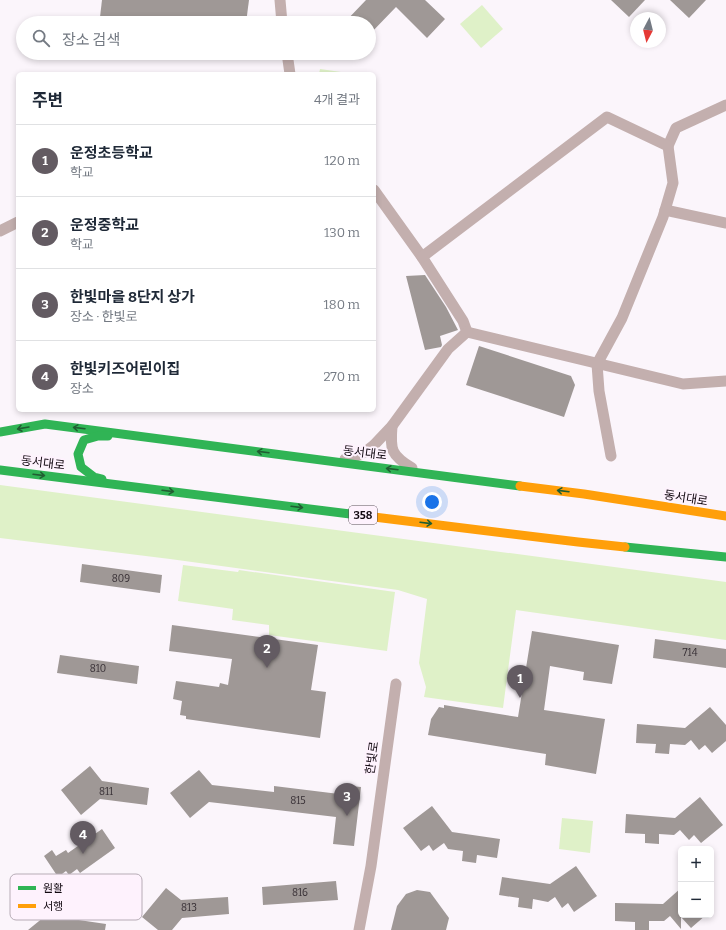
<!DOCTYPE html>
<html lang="ko">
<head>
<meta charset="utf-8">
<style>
	:root { --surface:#fff; --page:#f2f2f3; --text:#1f2937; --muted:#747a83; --line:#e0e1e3; --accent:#635b62 }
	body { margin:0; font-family:Bitter,"Noto Sans KR",serif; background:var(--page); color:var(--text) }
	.controls { position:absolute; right:12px; bottom:12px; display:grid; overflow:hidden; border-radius:6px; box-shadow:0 2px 6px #0003 }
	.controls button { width:36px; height:36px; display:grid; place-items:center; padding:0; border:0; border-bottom:1px solid var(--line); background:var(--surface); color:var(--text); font:20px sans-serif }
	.compass { position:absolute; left:630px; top:12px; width:36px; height:36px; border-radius:50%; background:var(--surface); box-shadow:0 2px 6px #0003; rotate:187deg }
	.you { position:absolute; left:432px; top:502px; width:14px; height:14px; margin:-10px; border:3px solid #fff; border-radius:50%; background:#1a73e8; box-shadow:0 0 0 6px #1a73e833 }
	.badge { display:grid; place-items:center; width:26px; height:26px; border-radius:50%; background:var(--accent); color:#fff; font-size:13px; font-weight:700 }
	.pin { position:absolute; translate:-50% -33px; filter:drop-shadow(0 1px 2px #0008) }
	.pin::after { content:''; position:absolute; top:21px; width:14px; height:12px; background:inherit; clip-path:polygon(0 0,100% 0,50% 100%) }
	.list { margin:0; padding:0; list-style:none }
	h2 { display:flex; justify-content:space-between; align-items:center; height:52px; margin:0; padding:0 16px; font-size:17px }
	h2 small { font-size:13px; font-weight:400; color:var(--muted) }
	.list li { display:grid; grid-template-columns:26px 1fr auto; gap:12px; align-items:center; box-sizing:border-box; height:72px; padding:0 16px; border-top:1px solid var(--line) }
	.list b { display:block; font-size:15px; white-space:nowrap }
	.list p { margin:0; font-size:13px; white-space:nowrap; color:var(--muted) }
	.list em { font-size:13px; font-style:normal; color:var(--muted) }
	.icon { flex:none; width:22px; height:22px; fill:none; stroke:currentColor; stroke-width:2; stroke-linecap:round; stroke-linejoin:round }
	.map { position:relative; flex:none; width:726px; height:930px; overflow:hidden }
	.search { position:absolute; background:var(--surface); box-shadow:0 2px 6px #0003; left:16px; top:16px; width:360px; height:44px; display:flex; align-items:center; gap:10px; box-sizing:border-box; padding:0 14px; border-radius:22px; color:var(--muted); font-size:15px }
	.panel { position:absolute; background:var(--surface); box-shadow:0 2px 6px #0003; left:16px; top:72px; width:360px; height:340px; border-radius:6px }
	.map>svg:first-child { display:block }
	.green { fill:#dff1c8 }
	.building { fill:#9f9896 }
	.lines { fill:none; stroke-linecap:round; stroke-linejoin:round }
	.street { stroke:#c3afae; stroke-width:11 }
	.fast { stroke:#30b455; stroke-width:9 }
	.slow { stroke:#ff9f0a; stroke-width:9 }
	.oneway { stroke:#205e32 }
	.labels { text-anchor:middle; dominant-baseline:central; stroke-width:4; stroke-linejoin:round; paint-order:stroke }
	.number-label { font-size:10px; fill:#342c32 }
	.shield { fill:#fef2fd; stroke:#584e57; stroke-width:1 }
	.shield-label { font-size:11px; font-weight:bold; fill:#110810 }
	.street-label { font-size:12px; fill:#110810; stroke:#fef2fd }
	.key { fill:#fef2fd; stroke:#b7acb6; stroke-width:1 }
	.key-label { font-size:11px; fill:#110810 }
</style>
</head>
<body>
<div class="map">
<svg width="726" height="930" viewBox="0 0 726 930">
	<rect width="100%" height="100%" fill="#fbf5fb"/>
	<g class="green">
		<polygon points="482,5 503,29 481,48 460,24"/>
		<polygon points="320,69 355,74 319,74"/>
		<polygon points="0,485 726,582 726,640 516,610 503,708 424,697 426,687 419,663 427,599 398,590 170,559 0,538"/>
		<polygon points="183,565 238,572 239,570 395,592 387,651 269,635 269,625 232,620 233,609 178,601"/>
		<polygon points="562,818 593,821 590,853 559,849"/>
	</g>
	<g class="building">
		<polygon points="102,0 249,0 246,23 145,23 100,17"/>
		<polygon points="366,0 425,0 445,19 427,38 396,7 369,35 369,23 344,23"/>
		<polygon points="611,0 645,0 629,17"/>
		<polygon points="670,0 706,0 689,18"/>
		<polygon points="425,275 446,307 458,330 440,336 442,345 441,347 425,350 406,276"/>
		<polygon points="479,346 571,376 575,385 564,417 466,385"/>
		<polygon points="82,564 162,575 160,593 80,582"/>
		<polygon points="172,625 318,645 311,690 326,692 320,738 186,719 186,716 180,715 182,701 173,699 176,681 219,687 220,683 228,685 232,659 169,651"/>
		<polygon points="532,631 619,645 612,684 583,680 584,672 550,666 544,710 605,719 596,774 545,765 546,754 428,735 431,719 439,707 444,708 444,705 518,717"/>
		<polygon points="655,639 726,649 726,668 653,658"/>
		<polygon points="60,655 139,666 137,684 57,673"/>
		<polygon points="710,707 726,725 726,741 712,753 705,745 699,750 691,740 685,745 670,744 669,754 655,753 656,744 636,743 637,724 685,728"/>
		<polygon points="90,766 102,781 149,788 147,805 100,799 81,815 61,790"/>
		<polygon points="199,770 212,785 274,792 274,786 339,794 340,785 361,787 354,846 333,844 336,817 209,802 190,818 170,793"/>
		<polygon points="700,797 723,825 701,843 694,835 689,840 680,830 674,835 659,834 659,844 645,843 645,834 625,833 626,814 675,818"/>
		<polygon points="432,806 452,832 500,839 497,858 477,855 476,863 462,861 463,851 448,849 444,843 433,851 429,845 421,851 403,828"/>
		<polygon points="102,829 115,848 80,873 77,869 69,875 66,871 58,877 44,856 52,850 56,856 66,850 68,853"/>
		<polygon points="576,866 597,896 574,912 568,903 562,908 555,897 548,902 533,899 532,909 518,907 519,898 499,895 502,877 550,884"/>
		<polygon points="336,881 338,900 263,905 262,887"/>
		<polygon points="166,888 181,900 228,897 229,914 182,918 172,930 158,930 142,917"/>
		<polygon points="681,888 681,915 706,915 691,928 681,917 681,929 670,916 664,921 649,921 649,930 635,930 635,922 615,921 615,903 663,904"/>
		<polygon points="417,890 430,892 449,918 446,930 391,930 397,906 406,894"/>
		<polygon points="60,904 72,919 106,924 105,930 28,930"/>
	</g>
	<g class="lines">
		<g class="street">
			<polyline points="280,0 282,23"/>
			<polyline points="287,53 290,74"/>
			<polyline points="668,146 676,128 726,105"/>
			<polyline points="374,190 422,257 463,321 467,332"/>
			<polyline points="665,210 726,223"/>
			<polyline points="0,231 18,222"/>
			<polyline points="422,257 607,117 668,146 673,183 663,217 622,318 597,364 599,391 611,456"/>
			<polyline points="467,332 683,384 726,381"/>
			<path d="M392,426C390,450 391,455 412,468"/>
			<polyline points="345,459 356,456 365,452 374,445 392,426 448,349 467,332"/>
			<polyline points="359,930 371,866 396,684"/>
		</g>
		<g class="fast">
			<polyline points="0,432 45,424 520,486"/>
			<polyline points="0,470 374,517"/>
			<polyline points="102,479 94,477 81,467 78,454 84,440 98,436 108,436"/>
			<polyline points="625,547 726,557"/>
		</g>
		<g class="slow">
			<polyline points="520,486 584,494 726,516"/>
			<polyline points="374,517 578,542 625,547"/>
		</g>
	</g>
	<defs><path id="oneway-shaft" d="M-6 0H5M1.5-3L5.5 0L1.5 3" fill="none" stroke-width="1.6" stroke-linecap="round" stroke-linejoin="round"/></defs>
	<g class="oneway">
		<use href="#oneway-shaft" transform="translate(23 428) rotate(170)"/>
		<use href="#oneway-shaft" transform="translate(79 428) rotate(-173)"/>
		<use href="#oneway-shaft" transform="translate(263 452) rotate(-173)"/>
		<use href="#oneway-shaft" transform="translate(392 469) rotate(-173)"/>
		<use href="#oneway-shaft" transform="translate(39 475) rotate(7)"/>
		<use href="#oneway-shaft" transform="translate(168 491) rotate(7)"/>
		<use href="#oneway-shaft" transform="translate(563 491) rotate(-173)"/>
		<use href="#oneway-shaft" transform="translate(297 507) rotate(7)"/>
		<use href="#oneway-shaft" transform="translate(426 523) rotate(7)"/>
	</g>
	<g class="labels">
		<g class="number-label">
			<text x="121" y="579">809</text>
			<text x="690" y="653">714</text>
			<text x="98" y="669">810</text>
			<text x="106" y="792">811</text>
			<text x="298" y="801">815</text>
			<text x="300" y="893">816</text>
			<text x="189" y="908">813</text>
		</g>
		<rect class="shield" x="349" y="506" width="28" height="18" rx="3"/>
		<g class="shield-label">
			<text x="363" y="515">358</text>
		</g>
		<g class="street-label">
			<text transform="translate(365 453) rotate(7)">동서대로</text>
			<text transform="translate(43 463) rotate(7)">동서대로</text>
			<text transform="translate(686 498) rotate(9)">동서대로</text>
			<text transform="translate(372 758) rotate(-82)">한빛로</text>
		</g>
	</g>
	<rect x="10" y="874" width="132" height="46" rx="6" class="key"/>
	<rect x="18" y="886" width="18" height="4" fill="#30b455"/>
	<rect x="18" y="904" width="18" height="4" fill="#ff9f0a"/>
	<g class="key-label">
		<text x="43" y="892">원활</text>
		<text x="43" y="910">서행</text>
	</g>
</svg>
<div class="controls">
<button>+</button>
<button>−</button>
</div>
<svg class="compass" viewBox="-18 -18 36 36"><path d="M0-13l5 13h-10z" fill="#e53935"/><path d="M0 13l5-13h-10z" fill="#747a83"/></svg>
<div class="you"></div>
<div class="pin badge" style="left:520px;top:698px">1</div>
<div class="pin badge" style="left:267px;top:668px">2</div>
<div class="pin badge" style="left:347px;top:816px">3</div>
<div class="pin badge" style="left:83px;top:854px">4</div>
<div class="search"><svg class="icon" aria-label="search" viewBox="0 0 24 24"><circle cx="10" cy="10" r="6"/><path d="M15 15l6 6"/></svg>장소 검색</div>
<section class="panel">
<h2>주변<small>4개 결과</small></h2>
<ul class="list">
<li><span class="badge">1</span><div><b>운정초등학교</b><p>학교</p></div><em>120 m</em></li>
<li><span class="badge">2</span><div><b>운정중학교</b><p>학교</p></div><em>130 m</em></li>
<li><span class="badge">3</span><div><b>한빛마을 8단지 상가</b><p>장소 · 한빛로</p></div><em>180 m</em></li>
<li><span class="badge">4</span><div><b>한빛키즈어린이집</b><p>장소</p></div><em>270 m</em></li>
</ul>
</section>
</div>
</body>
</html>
